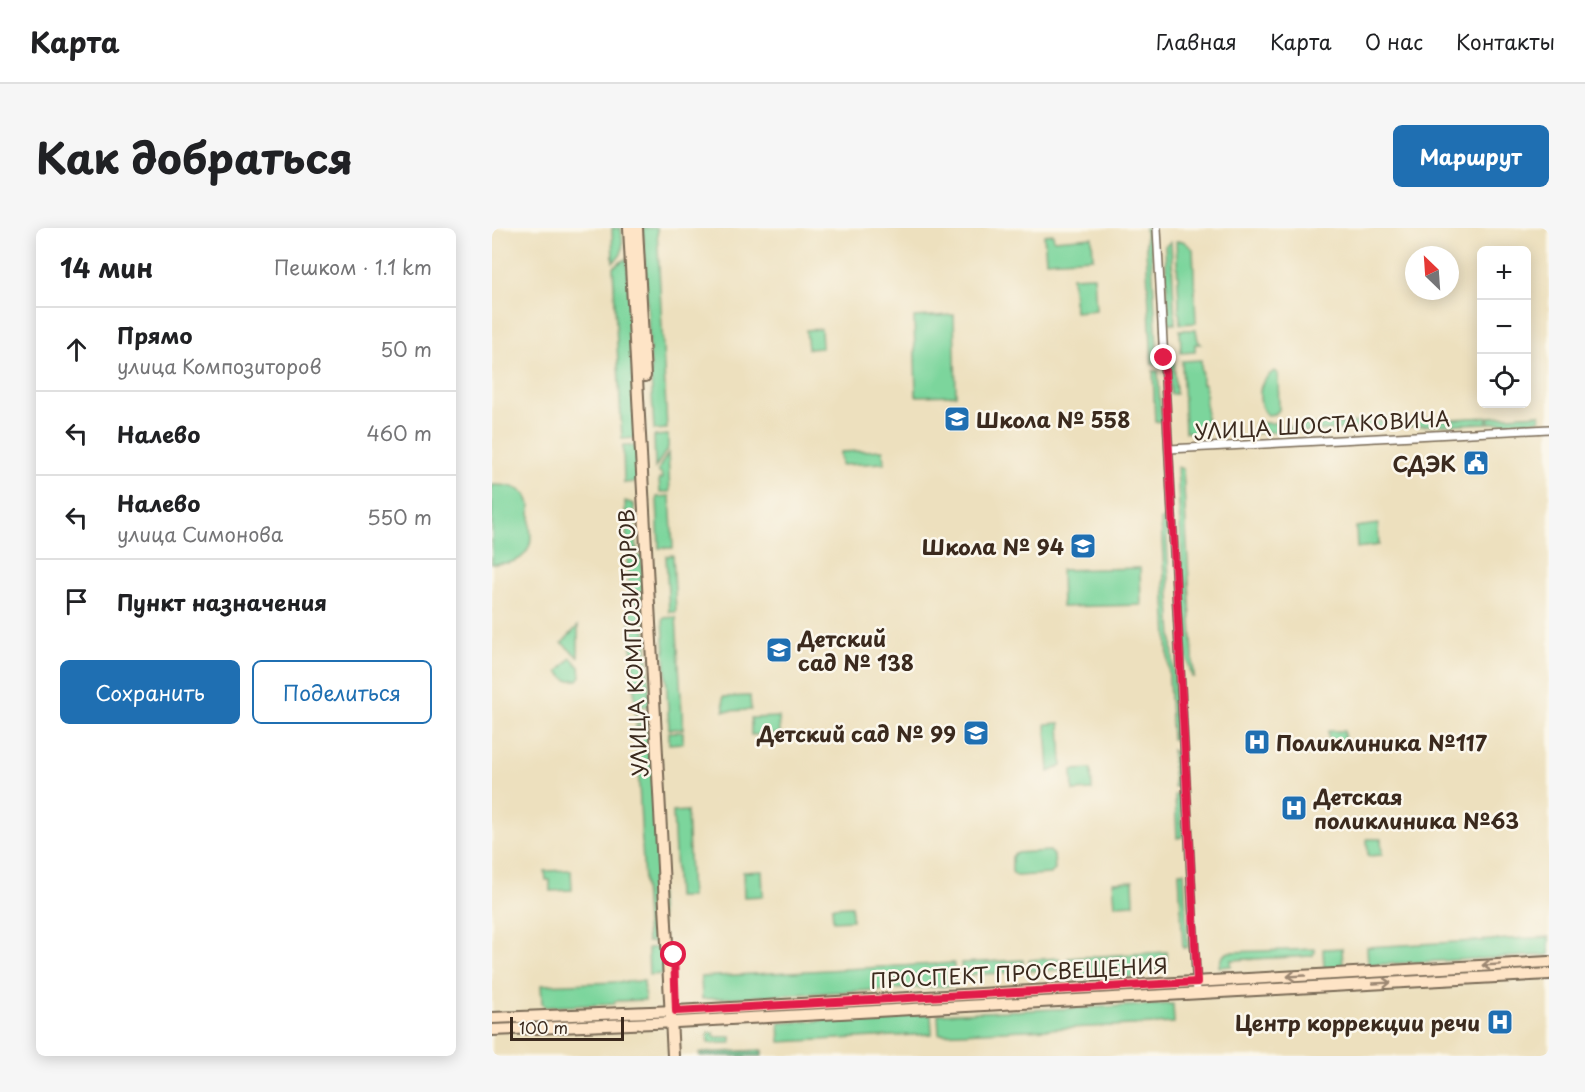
<!DOCTYPE html>
<html lang="ru">
<head>
<meta charset="utf-8">
<style>
	:root { --surface:#fff; --page:#f6f6f6; --text:#202124; --muted:#757577; --line:#e0e0e0; --accent:#1f6fb2 }
	body { margin:0; font-family:"Playpen Sans",sans-serif; background:var(--page); color:var(--text) }
	.controls { position:absolute; right:18px; top:18px; display:grid; overflow:hidden; border-radius:9px; box-shadow:0 3px 15px #0003 }
	.controls button { width:54px; height:54px; display:grid; place-items:center; padding:0; border:0; border-bottom:2px solid var(--line); background:var(--surface); color:var(--text); font:30px sans-serif }
	.compass { position:absolute; left:913px; top:18px; width:54px; height:54px; border-radius:50%; background:var(--surface); box-shadow:0 3px 15px #0003; rotate:335deg }
	.scale { position:absolute; left:18px; bottom:15px; width:114px; box-sizing:border-box; padding-left:6px; border:3px solid #3b2a1e; border-top:0; font-size:16px; line-height:21px; white-space:nowrap; color:#3b2a1e; -webkit-text-stroke:4px #fbf7ec; paint-order:stroke }
	.stop { position:absolute; width:18px; height:18px; margin:-14px; border:4px solid #e11d48; border-radius:50%; background:#fff }
	.stop.end { background:#e11d48; border-color:#fff; box-shadow:0 2px 6px #0008 }
	.list { margin:0; padding:0; list-style:none }
	h2 { display:flex; justify-content:space-between; align-items:center; height:78px; margin:0; padding:0 24px; font-size:26px }
	h2 small { font-size:20px; font-weight:400; color:var(--muted) }
	.list li { display:grid; grid-template-columns:39px 1fr auto; gap:18px; align-items:center; box-sizing:border-box; height:84px; padding:0 24px; border-top:2px solid var(--line) }
	.list b { display:block; font-size:22px; white-space:nowrap }
	.list p { margin:0; font-size:20px; white-space:nowrap; color:var(--muted) }
	.list em { font-size:20px; font-style:normal; color:var(--muted) }
	.actions { display:flex; gap:12px; padding:18px 24px }
	.actions a { flex:1; padding:14px 0; border:2px solid var(--accent); border-radius:9px; text-align:center; font-size:21px; color:var(--accent) }
	.actions .main { background:var(--accent); color:#fff }
	.icon { flex:none; width:33px; height:33px; fill:none; stroke:currentColor; stroke-width:2; stroke-linecap:round; stroke-linejoin:round }
	.map { position:relative; flex:none; width:1057px; height:828px; overflow:hidden; border-radius:9px }
	header { display:flex; align-items:center; gap:36px; box-sizing:border-box; height:84px; padding:0 30px; background:var(--surface); border-bottom:2px solid var(--line) }
	header strong { font-size:28px }
	nav { display:flex; gap:33px; margin-inline-start:auto; font-size:21px }
	.intro { display:flex; align-items:center; justify-content:space-between; box-sizing:border-box; height:144px; padding:0 36px }
	h1 { margin:0; font-size:42px }
	.button { padding:15px 27px; border-radius:9px; background:var(--accent); color:#fff; font-size:21px; font-weight:700 }
	main { display:flex; gap:36px; padding:0 36px }
	aside { flex:1; background:var(--surface); border-radius:9px; box-shadow:0 3px 15px #0003 }
	.map>svg:first-child { display:block }
	.green { fill:#7bd59c; stroke:#5b805d; stroke-width:1.5 }
	.forest { fill:#64b684; stroke:#507051; stroke-width:1.5 }
	.lines { fill:none; stroke-linecap:round; stroke-linejoin:round }
	.street-casing { stroke:#796a56; stroke-width:10 }
	.secondary-casing { stroke:#796a56; stroke-width:14 }
	.street { stroke:#fff; stroke-width:7 }
	.secondary { stroke:#fee4c6; stroke-width:10 }
	.oneway { stroke:#9c8772 }
	.route { stroke:#e11d48; stroke-width:8 }
	.labels { text-anchor:middle; dominant-baseline:central; stroke-width:5; stroke-linejoin:round; paint-order:stroke }
	.poi-label { font-size:21px; font-weight:bold; fill:#3b2a1e; stroke:#fbf7ec; text-anchor:start }
	.street-label { font-size:21px; fill:#3b2a1e; stroke:#fbf7ec }
</style>
</head>
<body>
<header>
<strong>Карта</strong>
<nav><a>Главная</a><a>Карта</a><a>О нас</a><a>Контакты</a></nav>
</header>
<div class="intro"><h1>Как добраться</h1><a class="button">Маршрут</a></div>
<main>
<aside>
<h2>14 мин<small>Пешком · 1.1 km</small></h2>
<ul class="list">
<li><svg class="icon" aria-label="ahead" viewBox="0 0 24 24"><path d="M12 20V5M6 11l6-6 6 6"/></svg><div><b>Прямо</b><p>улица Композиторов</p></div><em>50 m</em></li>
<li><svg class="icon" aria-label="left" viewBox="0 0 24 24"><path d="M17 20v-9H6M10 6l-5 5 5 5"/></svg><div><b>Налево</b></div><em>460 m</em></li>
<li><svg class="icon" aria-label="left" viewBox="0 0 24 24"><path d="M17 20v-9H6M10 6l-5 5 5 5"/></svg><div><b>Налево</b><p>улица Симонова</p></div><em>550 m</em></li>
<li><svg class="icon" aria-label="arrive" viewBox="0 0 24 24"><path d="M6 21V4h12l-3 4 3 4H6"/></svg><div><b>Пункт назначения</b></div></li>
</ul>
<div class="actions"><a class="main">Сохранить</a><a>Поделиться</a></div>
</aside>
<div class="map">
<svg width="1057" height="828" viewBox="0 0 1057 828">
	<rect width="100%" height="100%" fill="#fbf7ec"/>
	<filter id="ink" filterUnits="userSpaceOnUse"><feTurbulence type="fractalNoise" baseFrequency=".0167" numOctaves="2"/><feDisplacementMap in="SourceGraphic" scale="12" xChannelSelector="R" yChannelSelector="G"/><feConvolveMatrix kernelMatrix="1 2 1 2 8 2 1 2 1" color-interpolation-filters="sRGB"/></filter>
	<filter id="wash" filterUnits="userSpaceOnUse"><feTurbulence type="fractalNoise" baseFrequency=".008" numOctaves="4" result="noise"/><feDisplacementMap in="SourceGraphic" scale="24" xChannelSelector="R" yChannelSelector="G"/><feGaussianBlur stdDeviation="1.35" result="paint"/><feColorMatrix in="noise" values="0 0 0 0 0 0 0 0 0 0 0 0 0 0 0 0 0 1.4 0 .05"/><feComposite in="paint" operator="in"/></filter>
	<g filter="url(#wash)">
		<rect width="100%" height="100%" fill="#ede0be"/>
		<g class="green">
			<path d="M120,0H129C130,14 135,26 121,34Z"/>
			<polygon points="151,0 165,0 175,201 162,202"/>
			<polygon points="653,0 658,0 666,136 660,136"/>
			<polygon points="561,6 562,12 600,9 601,30 554,33 552,7"/>
			<polygon points="684,13 691,13 701,21 704,95 688,96"/>
			<polygon points="679,14 683,96 677,95 673,18"/>
			<polygon points="135,30 144,210 130,211 121,39"/>
			<polygon points="602,48 604,82 583,84 580,49"/>
			<polygon points="462,87 464,167 424,168 422,89"/>
			<polygon points="329,101 330,120 316,121 314,102"/>
			<polygon points="688,102 704,102 706,113 709,116 703,116 703,124 689,125"/>
			<polygon points="709,132 710,156 713,156 715,208 700,208 699,204 693,204 690,133"/>
			<polygon points="680,133 682,133 684,166 679,166 677,136"/>
			<polygon points="661,143 666,143 669,193 663,194"/>
			<path d="M782,143L786,146L787,182L783,186L775,187C767,181 766,162 771,154C774,149 778,146 782,143Z"/>
			<polygon points="1048,186 1048,192 997,195 997,189"/>
			<polygon points="995,189 995,195 946,197 945,192"/>
			<polygon points="909,190 910,193 943,192 943,197 907,199 906,197 907,191"/>
			<polygon points="893,193 894,199 798,204 798,198"/>
			<polygon points="763,195 785,195 787,198 788,204 763,205"/>
			<polygon points="176,207 176,220 163,240 162,208"/>
			<polygon points="131,218 145,218 146,254 132,255"/>
			<polygon points="391,222 392,235 349,237 348,224"/>
			<polygon points="176,225 178,264 168,264 167,251 170,251 169,245 167,245 167,240"/>
			<polygon points="685,239 691,241 702,449 700,449 695,429"/>
			<path d="M0,257C13,257 32,258 37,273C39,280 38,290 38,297C39,308 41,319 31,328C23,336 11,335 0,336Z"/>
			<polygon points="178,268 181,320 167,320 165,269"/>
			<polygon points="133,273 142,276 145,322 135,322"/>
			<polygon points="669,291 674,291 685,511 680,511"/>
			<polygon points="886,296 887,317 865,320 864,299"/>
			<polygon points="181,327 184,384 177,384 174,328"/>
			<polygon points="150,328 158,479 143,477 135,329"/>
			<polygon points="648,340 649,377 570,379 569,342"/>
			<polygon points="184,389 191,501 177,501 171,390"/>
			<polygon points="86,398 86,429 70,415"/>
			<polygon points="79,430 88,439 89,448 86,452 75,452 66,444"/>
			<polygon points="258,468 259,482 232,483 231,469"/>
			<polygon points="143,485 148,487 158,487 159,502 156,502 144,494"/>
			<polygon points="287,489 288,506 259,507 259,490"/>
			<polygon points="568,495 570,538 557,544 554,496"/>
			<polygon points="144,497 159,507 170,713 155,714"/>
			<polygon points="836,503 852,503 853,519 837,520"/>
			<polygon points="177,504 191,504 191,515 177,516"/>
			<polygon points="680,522 686,526 688,559 682,559"/>
			<polygon points="599,541 600,562 581,563 580,542"/>
			<polygon points="683,566 688,566 690,609 685,610"/>
			<polygon points="195,583 199,669 185,669 181,584"/>
			<polygon points="875,611 889,611 890,627 876,628"/>
			<polygon points="558,623 562,628 563,642 558,646 525,648 520,644 520,629 523,625"/>
			<polygon points="79,642 80,662 58,663 58,652 54,652 53,643"/>
			<polygon points="270,643 271,668 252,669 251,644"/>
			<polygon points="687,644 692,644 696,719 691,720"/>
			<polygon points="641,653 642,676 623,677 621,654"/>
			<polygon points="360,678 360,692 341,693 340,679"/>
			<polygon points="1057,709 1057,727 876,737 875,719"/>
			<polygon points="170,719 171,746 157,747 156,720"/>
			<polygon points="850,720 851,739 832,740 831,721"/>
			<path d="M823,721V724L820,728L739,732V738L727,739C728,731 730,727 737,724Z"/>
			<polygon points="675,724 675,741 642,742 641,749 576,752 576,730"/>
			<polygon points="567,730 568,742 538,743 537,732"/>
			<polygon points="531,732 531,744 470,747 469,735"/>
			<polygon points="462,735 463,758 210,771 209,749"/>
			<polygon points="152,753 153,772 123,773 122,776 53,779 50,775 49,757"/>
			<polygon points="681,776 682,795 447,806 446,786"/>
			<polygon points="439,786 440,806 288,814 287,795"/>
			<polygon points="216,805 222,805 222,809 239,809 239,815 216,815"/>
		</g>
		<polygon class="forest" points="270,822 270,828 208,828 207,825"/>
	</g>
	<g filter="url(#ink)">
		<g class="lines">
			<g class="street-casing">
				<g id="street">
					<polyline points="665,0 705,765"/>
					<polyline points="677,221 1057,201"/>
				</g>
			</g>
			<g class="secondary-casing">
				<g id="secondary">
					<polyline points="137,0 181,828"/>
					<polyline points="145,0 153,148"/>
					<polyline points="0,790 184,783 1057,734"/>
					<polyline points="0,802 185,794 1057,746"/>
				</g>
			</g>
			<use href="#street" class="street"/>
			<use href="#secondary" class="secondary"/>
		</g>
		<defs><path id="oneway-shaft" d="M-6 0H5M1.5-3L5.5 0L1.5 3" fill="none" stroke-width="1.6" stroke-linecap="round" stroke-linejoin="round" transform="scale(1.5)"/></defs>
		<g class="oneway">
			<use href="#oneway-shaft" transform="translate(999 737) rotate(177)"/>
			<use href="#oneway-shaft" transform="translate(804 748) rotate(177)"/>
			<use href="#oneway-shaft" transform="translate(890 755) rotate(-3)"/>
		</g>
	</g>
	<g class="lines" filter="url(#ink)">
		<polyline class="route" points="182,727 184,783 705,754 672,130"/>
	</g>
	<defs>
		<g id="school-square" transform="scale(1.35)"><rect x="-9" y="-9" width="18" height="18" rx="4" fill="#1f6fb2" stroke="#fbf7ec"/><path d="M0-5L7-2L0 1L-7-2ZM-4 1L0 2.5L4 1V4Q0 6-4 4Z" fill="#fff"/></g>
		<g id="civic-square" transform="scale(1.35)"><rect x="-9" y="-9" width="18" height="18" rx="4" fill="#1f6fb2" stroke="#fbf7ec"/><path d="M-.6-6.5H3V-4.5H.6V-3L4-1V1h2V6H-6V1h2V-1L-.6-3ZM-1.2 2.5V6h2.4V2.5Z" fill="#fff"/></g>
		<g id="hospital-square" transform="scale(1.35)"><rect x="-9" y="-9" width="18" height="18" rx="4" fill="#1f6fb2" stroke="#fbf7ec"/><path d="M-5-5h3v3.5h4V-5h3V5h-3V1.5h-4V5h-3Z" fill="#fff"/></g>
	</defs>
	<g fill-rule="evenodd">
		<use href="#school-square" x="465" y="191"/>
		<use href="#civic-square" x="984" y="235"/>
		<use href="#school-square" x="591" y="318"/>
		<use href="#school-square" x="287" y="422"/>
		<use href="#school-square" x="484" y="505"/>
		<use href="#hospital-square" x="765" y="514"/>
		<use href="#hospital-square" x="802" y="580"/>
		<use href="#hospital-square" x="1008" y="794"/>
	</g>
	<g class="labels">
		<g class="poi-label">
			<text x="484" y="191">Школа № 558</text>
			<text x="964" y="235" text-anchor="end">СДЭК</text>
			<text x="572" y="318" text-anchor="end">Школа № 94</text>
			<text x="306" y="410">Детский<tspan x="306" dy="24">сад № 138</tspan></text>
			<text x="464" y="505" text-anchor="end">Детский сад № 99</text>
			<text x="784" y="514">Поликлиника №117</text>
			<text x="822" y="568">Детская<tspan x="822" dy="24">поликлиника №63</tspan></text>
			<text x="988" y="794" text-anchor="end">Центр коррекции речи</text>
		</g>
		<g class="street-label">
			<text transform="translate(830 196) rotate(-3)">УЛИЦА ШОСТАКОВИЧА</text>
			<text transform="translate(140 415) rotate(-93)">УЛИЦА КОМПОЗИТОРОВ</text>
			<text transform="translate(527 744) rotate(-3)">ПРОСПЕКТ ПРОСВЕЩЕНИЯ</text>
		</g>
	</g>
</svg>
<div class="controls">
<button>+</button>
<button>−</button>
<button><svg class="icon" aria-label="locate" viewBox="0 0 24 24"><circle cx="12" cy="12" r="6"/><path d="M12 2v4M12 18v4M2 12h4M18 12h4"/></svg></button>
</div>
<svg class="compass" viewBox="-18 -18 36 36"><path d="M0-13l5 13h-10z" fill="#e53935"/><path d="M0 13l5-13h-10z" fill="#757577"/></svg>
<div class="scale">100 m</div>
<div class="stop" style="left:182px;top:727px"></div>
<div class="stop end" style="left:672px;top:130px"></div>
</div>
</main>
</body>
</html>
